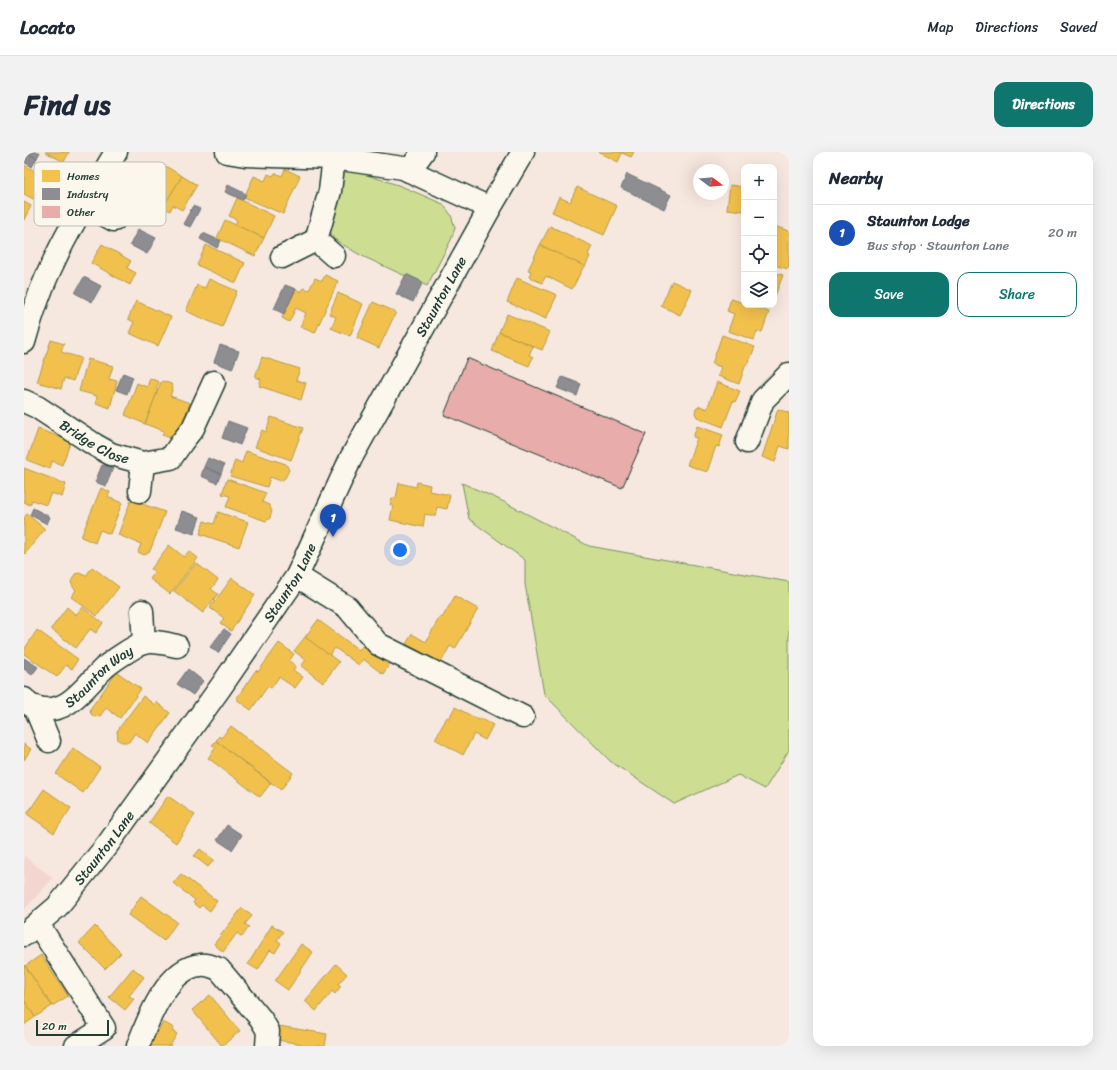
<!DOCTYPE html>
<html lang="en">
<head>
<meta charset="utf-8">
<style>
	:root { --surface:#fff; --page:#f2f2f3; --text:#1f2937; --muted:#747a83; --line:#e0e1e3; --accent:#0f766e }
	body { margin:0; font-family:Sriracha,sans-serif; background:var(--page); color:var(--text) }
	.controls { position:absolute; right:12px; top:12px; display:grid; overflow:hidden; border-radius:8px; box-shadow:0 4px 16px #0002 }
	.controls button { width:36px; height:36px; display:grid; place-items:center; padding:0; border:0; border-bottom:1px solid var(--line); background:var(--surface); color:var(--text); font:20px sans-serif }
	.compass { position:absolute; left:669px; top:12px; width:36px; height:36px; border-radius:50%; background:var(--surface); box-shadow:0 4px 16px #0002; rotate:106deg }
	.scale { position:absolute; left:12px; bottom:10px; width:73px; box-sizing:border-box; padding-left:4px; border:2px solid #1f3d34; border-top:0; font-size:11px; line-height:14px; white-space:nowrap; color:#1f3d34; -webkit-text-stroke:3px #fbf7ec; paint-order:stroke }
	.you { position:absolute; left:376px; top:398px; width:14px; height:14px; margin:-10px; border:3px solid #fff; border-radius:50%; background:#1a73e8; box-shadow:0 0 0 6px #1a73e833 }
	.badge { display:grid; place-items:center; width:26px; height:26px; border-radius:50%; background:var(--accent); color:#fff; font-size:13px; font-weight:700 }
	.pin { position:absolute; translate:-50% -33px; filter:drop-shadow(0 1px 2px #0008) }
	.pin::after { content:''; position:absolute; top:21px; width:14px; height:12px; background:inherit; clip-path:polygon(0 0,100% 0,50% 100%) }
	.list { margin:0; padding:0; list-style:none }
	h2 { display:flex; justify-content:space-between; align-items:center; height:52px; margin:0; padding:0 16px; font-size:17px }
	h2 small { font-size:13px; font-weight:400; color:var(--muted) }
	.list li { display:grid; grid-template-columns:26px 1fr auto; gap:12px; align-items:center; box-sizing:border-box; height:56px; padding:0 16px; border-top:1px solid var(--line) }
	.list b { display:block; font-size:15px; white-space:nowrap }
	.list p { margin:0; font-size:13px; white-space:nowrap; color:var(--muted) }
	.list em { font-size:13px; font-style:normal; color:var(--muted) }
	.actions { display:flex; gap:8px; padding:12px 16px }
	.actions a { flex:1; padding:9px 0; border:1px solid var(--accent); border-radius:12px; text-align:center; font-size:14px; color:var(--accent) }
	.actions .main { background:var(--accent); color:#fff }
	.icon { flex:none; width:22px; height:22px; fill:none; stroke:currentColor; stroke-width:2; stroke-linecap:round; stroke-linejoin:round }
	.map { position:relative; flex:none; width:765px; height:894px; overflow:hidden; border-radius:12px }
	header { display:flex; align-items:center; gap:24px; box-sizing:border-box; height:56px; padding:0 20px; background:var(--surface); border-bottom:1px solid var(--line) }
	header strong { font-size:19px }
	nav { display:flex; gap:22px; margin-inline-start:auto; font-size:14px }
	.intro { display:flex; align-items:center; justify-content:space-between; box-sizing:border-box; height:96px; padding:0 24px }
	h1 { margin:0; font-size:28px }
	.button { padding:10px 18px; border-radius:12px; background:var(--accent); color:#fff; font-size:14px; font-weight:700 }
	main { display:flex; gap:24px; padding:0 24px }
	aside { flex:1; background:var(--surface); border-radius:12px; box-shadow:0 4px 16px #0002 }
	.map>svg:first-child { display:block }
	.built { fill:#f2d6cf }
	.green { fill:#cdde92; stroke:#768e63 }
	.homes { fill:#f2c14e; stroke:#b39946 }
	.industry { fill:#8d8d92; stroke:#6c7576 }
	.building { fill:#e8acaa; stroke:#1f3d34 }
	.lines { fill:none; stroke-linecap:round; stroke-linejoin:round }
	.minor-casing { stroke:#1f3d34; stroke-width:25 }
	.minor { stroke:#fbf7ec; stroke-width:22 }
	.labels { text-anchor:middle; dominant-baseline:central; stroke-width:4; stroke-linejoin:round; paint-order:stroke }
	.street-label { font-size:14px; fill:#1f3d34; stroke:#fbf7ec }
	.key { fill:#fbf7ec; stroke:#b9bfb5; stroke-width:1 }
	.key-label { font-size:11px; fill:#1f3d34 }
</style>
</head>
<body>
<header>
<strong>Locato</strong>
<nav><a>Map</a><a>Directions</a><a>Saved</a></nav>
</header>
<div class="intro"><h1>Find us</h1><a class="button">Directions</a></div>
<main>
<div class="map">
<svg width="765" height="894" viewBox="0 0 765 894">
	<rect width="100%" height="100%" fill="#f7e8df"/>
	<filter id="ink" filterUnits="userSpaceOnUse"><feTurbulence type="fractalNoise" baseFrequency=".025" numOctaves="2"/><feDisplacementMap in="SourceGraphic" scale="8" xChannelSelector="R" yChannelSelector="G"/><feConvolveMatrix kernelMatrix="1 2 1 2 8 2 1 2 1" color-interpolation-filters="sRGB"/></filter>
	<g filter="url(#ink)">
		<polygon class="built" points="0,704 29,726 0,758"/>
		<g class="green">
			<polygon points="328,18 377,34 419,52 427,63 431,76 427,88 403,134 336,103 310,87 304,76 317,21"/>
			<polygon points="438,331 474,347 565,394 765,430 765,598 741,637 714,623 650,652 586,609 520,542 501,432 501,408 445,367"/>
		</g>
		<g class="homes">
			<polygon points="21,0 45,0 40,10"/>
			<polygon points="575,0 610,0 607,5 598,1 594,10"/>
			<polygon points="138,12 158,24 142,51 122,40"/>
			<polygon points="0,13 27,28 15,50 0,42"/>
			<polygon points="261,17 276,24 259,62 220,45 230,24 241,29 244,22 249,24 251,21 258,24"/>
			<polygon points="158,24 173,33 158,58 149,53 146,59 139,55"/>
			<polygon points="706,33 720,35 720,59 703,57"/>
			<polygon points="553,35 593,54 580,83 528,60 535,45 546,50"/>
			<polygon points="213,46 250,64 240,86 211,73 213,68 205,64"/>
			<polygon points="0,50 7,54 0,68"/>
			<polygon points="201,68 240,86 231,104 193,86"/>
			<polygon points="526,74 568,94 564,103 566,104 561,115 516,93"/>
			<polygon points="750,74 765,79 765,114 764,117 750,113"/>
			<polygon points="78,92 107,109 103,116 112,121 106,133 67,111"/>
			<polygon points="182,93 221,111 212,131 173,113"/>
			<polygon points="516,93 560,114 548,137 522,124 518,131 505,125 507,119 504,118"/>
			<polygon points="750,120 759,123 751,144 750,144"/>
			<polygon points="301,123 314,129 291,181 276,175 282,161 272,156 265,170 258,166 272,137 277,140 280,136 285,138 291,126 298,129"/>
			<polygon points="493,126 533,143 522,167 483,150"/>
			<polygon points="185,127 213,139 198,175 162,159 173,133 181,136"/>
			<polygon points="648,129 668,138 656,163 637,154"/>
			<polygon points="314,141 339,152 326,184 307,176 312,165 305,162"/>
			<polygon points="707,147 720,151 720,153 725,153 745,160 738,180 733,179 730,188 704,179 710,162 703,159"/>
			<polygon points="112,149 147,165 134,194 105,181 110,170 104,167"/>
			<polygon points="349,150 372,160 355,196 333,186"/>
			<polygon points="483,162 526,180 518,198 475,180"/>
			<polygon points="475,180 509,194 505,203 509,205 505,214 468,199"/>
			<polygon points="698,183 731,195 724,212 722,212 715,232 694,224 697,215 688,212"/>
			<polygon points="27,188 40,192 37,200 57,206 49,229 40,226 37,237 13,230"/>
			<polygon points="238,205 276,217 272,228 282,231 277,248 235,234 237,227 231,225"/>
			<polygon points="64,207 89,214 85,227 93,229 86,256 72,251 73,244 55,239"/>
			<polygon points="126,226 135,230 132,237 134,238 121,272 101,263 113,231 123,235"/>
			<polygon points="139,229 147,232 149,236 146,244 166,251 152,288 138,283 140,279 121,272 137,230"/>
			<polygon points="693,230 716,239 711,250 709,249 699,275 673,265 671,261 672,257 676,254 683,257"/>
			<polygon points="754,257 765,261 765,297 756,294 751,310 738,305"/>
			<polygon points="247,265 279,276 267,308 231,295 238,278 242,280"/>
			<polygon points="673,274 699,283 695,295 692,294 683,320 663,313 673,286 669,285"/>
			<polygon points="14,277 47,289 38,313 28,309 26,317 3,308"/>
			<polygon points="222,299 262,312 265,318 261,326 257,329 246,325 243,335 206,324 211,308 218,311"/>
			<polygon points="0,316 42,332 38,345 27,341 22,353 8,348 6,353 0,350"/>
			<polygon points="203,327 242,341 238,350 245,353 248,359 246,366 242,369 202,355 206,344 198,342"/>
			<polygon points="393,330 406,333 405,339 426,343 423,357 413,355 411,364 401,362 399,375 366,368 369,353 366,353 368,346 372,346 375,331 392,335"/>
			<polygon points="77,336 86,340 84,345 98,351 86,382 76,378 71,391 57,385"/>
			<polygon points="107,348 141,360 126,399 120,403 114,400 117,392 94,383"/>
			<polygon points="194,360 224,370 215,395 176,382 180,369 190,372"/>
			<polygon points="3,362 21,377 1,402 0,401 0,366"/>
			<polygon points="145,393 160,405 165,399 174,406 146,442 126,427 131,420 127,417"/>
			<polygon points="172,411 194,428 187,437 194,442 179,461 150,439"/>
			<polygon points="68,415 95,435 73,464 47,445 52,438 49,435 47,430 51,422 55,421 62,424"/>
			<polygon points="208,426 231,443 207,479 196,471 200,466 186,456"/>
			<polygon points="431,444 454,457 431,497 426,494 414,516 394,505 397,500 382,492 388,482 402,490 416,464 418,466"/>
			<polygon points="43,455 52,463 58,455 79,471 72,481 66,477 52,496 27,477"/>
			<polygon points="294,468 335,498 339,493 365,513 359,522 339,507 335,513 311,496 305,504 281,485"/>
			<polygon points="13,478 54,507 48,517 42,513 33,525 0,502 0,498"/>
			<polygon points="281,485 315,510 299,531 277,514 282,508 270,499"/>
			<polygon points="255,491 270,502 265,509 272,514 269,518 279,525 271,536 255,525 247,536 244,534 227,558 212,547 232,518 234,520"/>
			<polygon points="93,520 117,537 96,566 82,556 76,564 70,565 67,562 66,557"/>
			<polygon points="119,544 131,553 132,550 146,561 124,591 111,581 105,590 98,590 94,588 93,579"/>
			<polygon points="431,555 455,568 456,566 469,573 461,588 450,582 439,603 411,587 423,565 425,566"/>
			<polygon points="207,574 269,621 257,638 192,589 195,584 197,586"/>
			<polygon points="192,589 247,631 236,645 184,606 192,595 188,593"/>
			<polygon points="0,592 7,597 0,608"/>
			<polygon points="49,596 76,615 59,641 32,622"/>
			<polygon points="20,637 47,656 30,681 3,662"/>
			<polygon points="144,644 171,663 152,691 125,671"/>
			<polygon points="176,697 190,708 184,715 170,704"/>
			<polygon points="157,722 193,749 186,759 178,753 175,756 169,751 171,748 149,731"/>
			<polygon points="117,744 153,770 140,789 104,763"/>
			<polygon points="218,756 228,764 221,772 225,775 218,785 213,781 199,800 190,792"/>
			<polygon points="248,773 259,780 253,788 257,791 251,801 246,798 234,818 224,812"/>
			<polygon points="71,774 97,801 81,817 55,791"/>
			<polygon points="277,792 289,800 264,838 251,829"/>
			<polygon points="17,803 44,844 28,854 1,814"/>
			<polygon points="312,812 323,822 314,832 317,834 311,842 308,839 292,859 281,849"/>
			<polygon points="1,814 28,854 11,865 0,848 0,815"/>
			<polygon points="109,816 120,825 105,844 110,847 101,858 85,845"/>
			<polygon points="186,843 216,879 198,894 168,858"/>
			<polygon points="0,848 11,865 0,873"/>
			<polygon points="139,870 150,876 148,879 153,882 146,894 126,894"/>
			<polygon points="255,874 303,882 301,894 278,894 278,892 253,888"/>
		</g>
		<g class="industry">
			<polygon points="0,0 13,6 8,15 0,10"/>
			<polygon points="1,0 16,0 13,6"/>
			<polygon points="603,22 647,43 640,57 597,36"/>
			<polygon points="204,33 222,42 219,48 201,40"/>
			<polygon points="169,54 176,57 166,75 159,72"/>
			<polygon points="114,77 132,86 123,102 106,93"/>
			<polygon points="179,81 197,89 193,96 176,87"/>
			<polygon points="382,122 399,130 389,150 372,142"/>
			<polygon points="60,125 77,134 68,150 51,141"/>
			<polygon points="261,133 272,137 260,162 250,157"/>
			<polygon points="196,193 215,199 208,217 190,210"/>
			<polygon points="99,221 109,225 103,242 92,238"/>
			<polygon points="538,225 557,232 553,244 533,236"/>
			<polygon points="204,269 223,276 216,293 198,286"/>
			<polygon points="184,306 200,313 197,322 180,315"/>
			<polygon points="78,313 89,316 82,334 71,330"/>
			<polygon points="180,315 197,322 193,331 177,324"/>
			<polygon points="9,356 26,365 23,372 6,363"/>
			<polygon points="158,359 176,365 170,382 152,376"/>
			<polygon points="200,477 207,482 194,501 186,495"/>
			<polygon points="0,506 14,515 8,523 0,517"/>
			<polygon points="164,517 179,529 169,543 153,532"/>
			<polygon points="203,673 218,683 208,698 193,688"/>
		</g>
		<polygon class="building" points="443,206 622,282 598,336 420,263"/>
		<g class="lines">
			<g class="minor-casing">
				<g id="minor">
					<polyline points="203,0 221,3 310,6 379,16 466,56"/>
					<polyline points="385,19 399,0"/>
					<polyline points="61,52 90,68"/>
					<polyline points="292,88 310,104"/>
					<polyline points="258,105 292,88 306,39 310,6"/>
					<path d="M0,190C8,162 17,135 30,109C47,71 71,36 92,0"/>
					<path id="s1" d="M0,249L13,255L71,293L87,302L119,311L147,306L158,290L169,276L190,230"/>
					<polyline points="723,290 739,248 765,222"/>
					<polyline points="116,339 119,311"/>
					<polyline points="273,424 323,455 354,492 499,565"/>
					<polyline points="118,459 120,491"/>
					<path id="s2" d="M0,547C3,552 9,555 15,556C43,564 62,533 80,516C88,509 109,495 119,491C129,488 143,492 153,494"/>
					<polyline points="11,555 25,589"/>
					<polyline points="14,772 80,876 52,894"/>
					<path id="s3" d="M0,783L33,755L84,692L196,536L273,424L327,306L466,56L499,0"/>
					<path d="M114,894C124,867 144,815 177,813C183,812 189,815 195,817L237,867L244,879L243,894"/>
				</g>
			</g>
			<use href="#minor" class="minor"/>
		</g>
	</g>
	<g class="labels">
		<g class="street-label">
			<text stroke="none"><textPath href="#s3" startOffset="767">Staunton Lane</textPath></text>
			<text stroke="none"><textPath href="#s1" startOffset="82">Bridge Close</textPath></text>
			<text stroke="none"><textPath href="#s3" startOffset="443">Staunton Lane</textPath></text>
			<text stroke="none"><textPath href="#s2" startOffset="89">Staunton Way</textPath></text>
			<text stroke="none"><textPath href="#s3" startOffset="119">Staunton Lane</textPath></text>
		</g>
	</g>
	<rect x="10" y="10" width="132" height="64" rx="6" class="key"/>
	<rect x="18" y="18" width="18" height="12" fill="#f2c14e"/>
	<rect x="18" y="36" width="18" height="12" fill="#8d8d92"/>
	<rect x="18" y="54" width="18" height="12" fill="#e8acaa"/>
	<g class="key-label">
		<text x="43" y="28">Homes</text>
		<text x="43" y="46">Industry</text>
		<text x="43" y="64">Other</text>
	</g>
</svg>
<div class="controls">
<button>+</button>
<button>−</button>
<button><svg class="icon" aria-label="locate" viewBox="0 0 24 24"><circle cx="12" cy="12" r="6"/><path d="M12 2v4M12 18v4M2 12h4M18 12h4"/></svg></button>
<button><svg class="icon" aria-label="layers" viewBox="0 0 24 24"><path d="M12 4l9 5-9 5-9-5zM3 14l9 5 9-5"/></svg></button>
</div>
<svg class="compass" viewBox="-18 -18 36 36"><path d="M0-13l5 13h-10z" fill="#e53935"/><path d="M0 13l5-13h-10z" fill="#747a83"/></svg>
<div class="scale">20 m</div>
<div class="you"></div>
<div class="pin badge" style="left:309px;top:385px;background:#1a4fb4">1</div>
</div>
<aside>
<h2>Nearby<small></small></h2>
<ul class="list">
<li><span class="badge" style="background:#1a4fb4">1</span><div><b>Staunton Lodge</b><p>Bus stop · Staunton Lane</p></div><em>20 m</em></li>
</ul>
<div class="actions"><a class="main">Save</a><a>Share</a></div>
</aside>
</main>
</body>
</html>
